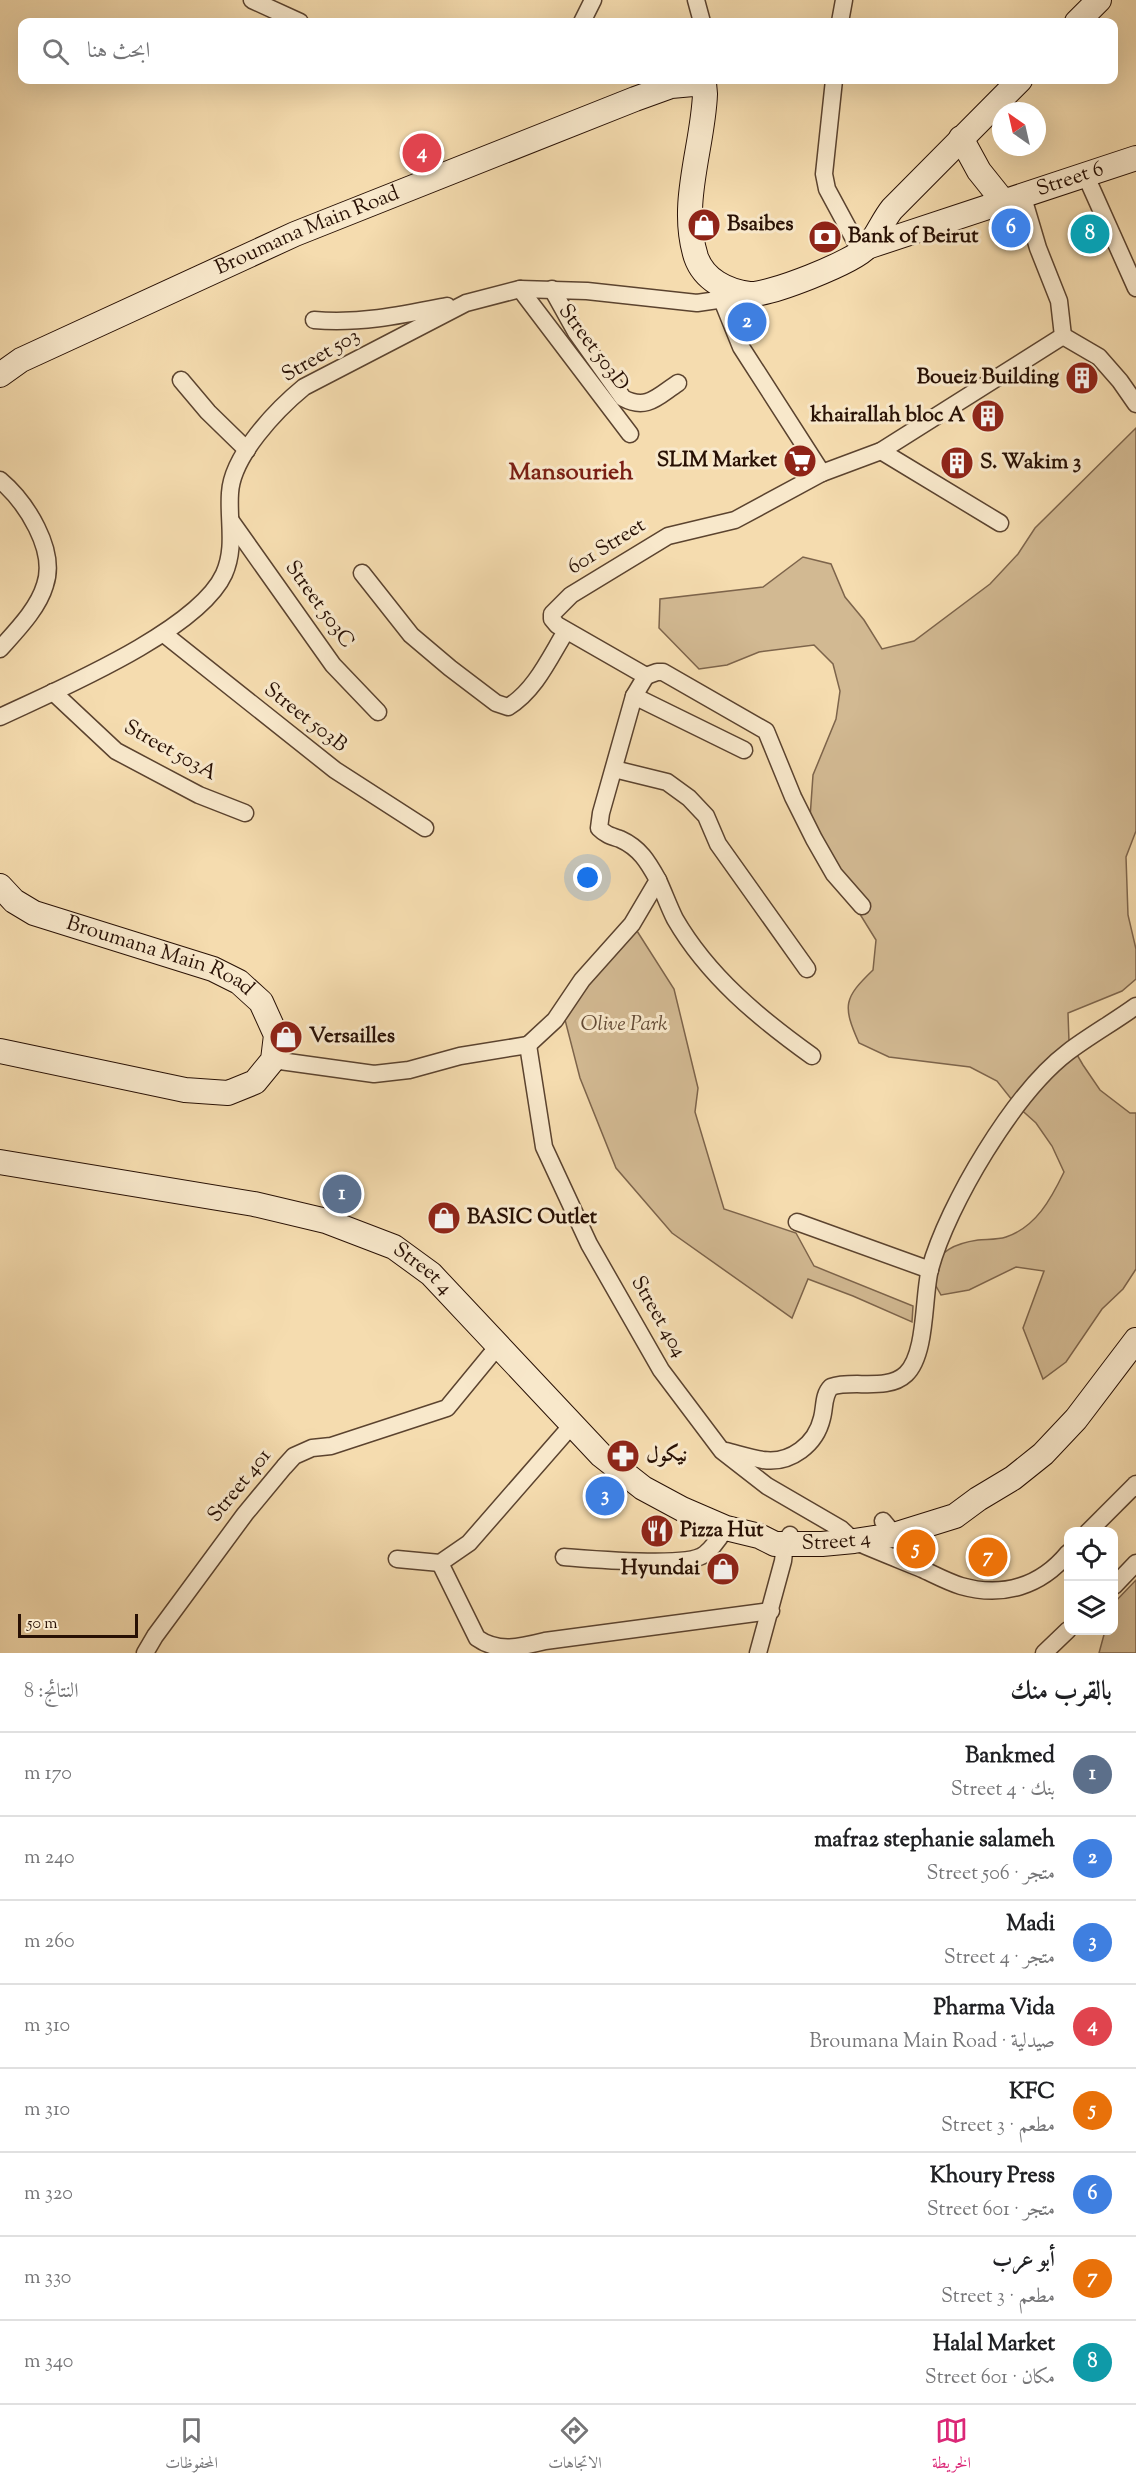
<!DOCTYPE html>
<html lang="ar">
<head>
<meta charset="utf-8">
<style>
	:root { --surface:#fff; --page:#f2f2f2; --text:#202124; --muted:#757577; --line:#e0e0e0; --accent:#db2777 }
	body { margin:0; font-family:"Sorts Mill Goudy",Amiri,serif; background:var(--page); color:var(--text); direction:rtl }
	.controls { position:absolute; right:18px; bottom:18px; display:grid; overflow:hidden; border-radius:12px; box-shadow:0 6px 24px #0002 }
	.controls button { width:54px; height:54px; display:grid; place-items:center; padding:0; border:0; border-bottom:2px solid var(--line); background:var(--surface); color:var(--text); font:30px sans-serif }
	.compass { position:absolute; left:992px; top:102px; width:54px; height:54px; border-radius:50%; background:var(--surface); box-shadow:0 6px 24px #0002; rotate:326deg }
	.scale { position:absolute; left:18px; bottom:15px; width:120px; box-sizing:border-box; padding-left:6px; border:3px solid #281004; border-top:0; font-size:16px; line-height:21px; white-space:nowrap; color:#281004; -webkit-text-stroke:4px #f8e8cb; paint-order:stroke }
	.you { position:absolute; left:588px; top:878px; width:21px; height:21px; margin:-15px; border:4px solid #fff; border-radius:50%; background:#1a73e8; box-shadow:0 0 0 9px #1a73e833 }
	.badge { display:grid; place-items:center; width:39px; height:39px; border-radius:50%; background:var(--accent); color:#fff; font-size:20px; font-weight:700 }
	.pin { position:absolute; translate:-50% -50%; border:3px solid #fff; box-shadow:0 2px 6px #0006 }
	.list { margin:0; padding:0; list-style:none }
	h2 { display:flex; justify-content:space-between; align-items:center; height:78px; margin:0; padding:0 24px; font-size:26px }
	h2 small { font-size:20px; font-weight:400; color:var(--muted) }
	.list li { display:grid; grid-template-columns:39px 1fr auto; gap:18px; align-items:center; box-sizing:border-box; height:84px; padding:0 24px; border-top:2px solid var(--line) }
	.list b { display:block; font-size:22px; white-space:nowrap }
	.list p { margin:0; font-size:20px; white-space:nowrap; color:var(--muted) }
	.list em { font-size:20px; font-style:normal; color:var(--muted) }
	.icon { flex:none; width:33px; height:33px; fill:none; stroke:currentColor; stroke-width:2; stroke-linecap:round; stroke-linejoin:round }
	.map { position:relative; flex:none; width:1136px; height:1653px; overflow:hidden; direction:ltr }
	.search { position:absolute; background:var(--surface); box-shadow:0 6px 24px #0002; left:18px; right:18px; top:18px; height:66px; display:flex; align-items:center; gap:15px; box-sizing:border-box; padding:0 21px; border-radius:12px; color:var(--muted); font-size:22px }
	.sheet { height:750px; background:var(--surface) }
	nav { display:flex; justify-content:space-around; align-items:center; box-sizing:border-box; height:84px; border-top:2px solid var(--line); background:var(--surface); font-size:16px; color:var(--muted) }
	nav a { display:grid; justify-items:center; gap:3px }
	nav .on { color:var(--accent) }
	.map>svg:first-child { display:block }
	.green { fill:#d2b992; stroke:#7d644b; stroke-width:1.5 }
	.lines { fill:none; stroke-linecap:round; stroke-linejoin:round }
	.street-casing { stroke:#5b432f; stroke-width:19 }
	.secondary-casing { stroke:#281004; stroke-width:26 }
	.street { stroke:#f8e8cb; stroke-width:16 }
	.secondary { stroke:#f8e8cb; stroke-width:24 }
	.labels { text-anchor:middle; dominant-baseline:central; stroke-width:6; stroke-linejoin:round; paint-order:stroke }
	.street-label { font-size:21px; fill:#281004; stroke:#f8e8cb }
	.poi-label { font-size:21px; font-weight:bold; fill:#281004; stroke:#f8e8cb; text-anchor:start }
	.park-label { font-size:21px; font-style:italic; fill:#644b36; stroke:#f8e8cb }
	.quarter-label { font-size:24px; font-weight:bold; fill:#7a1f14; stroke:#f8e8cb }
</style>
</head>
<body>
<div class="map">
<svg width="1136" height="1653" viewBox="0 0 1136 1653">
	<rect width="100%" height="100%" fill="#f5dcaf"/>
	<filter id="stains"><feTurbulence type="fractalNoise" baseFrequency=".00333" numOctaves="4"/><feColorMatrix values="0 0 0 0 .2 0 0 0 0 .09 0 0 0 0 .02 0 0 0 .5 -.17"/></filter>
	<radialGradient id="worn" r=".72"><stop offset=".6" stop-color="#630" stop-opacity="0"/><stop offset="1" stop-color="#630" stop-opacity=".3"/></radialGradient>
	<g class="green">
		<path d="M1136,428V831L1126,857L1128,915L1136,949V979L1122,991L1068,1013L1069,1041L1083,1065L1100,1090L1130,1113H1136V1269L1123,1289L1102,1309L1066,1362L1043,1379L1023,1328L1044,1271L1016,1267L969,1290L941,1295L927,1270C944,1251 951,1244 978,1240C986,1239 997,1240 1006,1237C1036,1227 1051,1199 1064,1172L1052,1146L1036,1123L1016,1105L997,1081L970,1067L889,1057L859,1043C842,1005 844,998 873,970L876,940L809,832L813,775L836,719L840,691L833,664L814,645L759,652L727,665L699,669L659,628L660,599L763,587L803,557L831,564L845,597L864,620L882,649L914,641L990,584L1018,554L1035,528Z"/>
		<polygon points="637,931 674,989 698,1088 695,1112 724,1209 796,1233 814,1266 913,1306 912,1322 853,1296 808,1279 792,1318 672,1233 616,1168 580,1078 563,1012 618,937"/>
		<polygon points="1136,1580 1136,1653 1099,1653 1105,1631 1114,1630 1114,1603"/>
	</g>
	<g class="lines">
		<g class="street-casing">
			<g id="street">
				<polyline points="252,0 300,22"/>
				<polyline points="696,0 702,22"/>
				<polyline points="582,22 593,0"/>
				<polyline points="840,22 844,0"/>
				<polyline points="834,80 824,174 827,189 861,252"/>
				<polyline points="1085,174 1136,288"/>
				<polyline points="520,289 630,434"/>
				<path d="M552,289L576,332L623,398C647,411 658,396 678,383"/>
				<polyline points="722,300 741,347 822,473"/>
				<path d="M314,320C360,324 402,315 447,306"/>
				<polyline points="1063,336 1099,357 1120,381 1136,404"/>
				<polyline points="181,380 208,412 247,450"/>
				<polyline points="881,451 1000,523"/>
				<path d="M0,480C26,502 57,550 45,585C38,609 16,631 0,649"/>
				<polyline points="231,521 333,665 378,712"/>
				<path d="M362,573L411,635L450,668L496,703L508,707C535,691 550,657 566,631"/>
				<polyline points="164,634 335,770 425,828"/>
				<polyline points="646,676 657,672 663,672 766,731 793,797 814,839 834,874 862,906"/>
				<polyline points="53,692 116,751 199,795 245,813"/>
				<polyline points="634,696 744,750"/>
				<path d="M0,717C57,690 198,631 224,574C236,547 228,521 230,493C232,456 276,410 304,387L466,303L520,289L587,291L697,303L745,296"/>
				<polyline points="614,769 667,782 689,798 706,816 718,844 807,969"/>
				<path d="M658,880C664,893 669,907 675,919C708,976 759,1018 812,1056"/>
				<path d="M528,1045L555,1020L582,980L632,924L658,880C648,862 640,848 620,839C611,836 606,835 599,828L601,813L634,696L646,676L557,625L552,619V614L571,595L668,536L735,520L822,473L881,451L1063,336L1059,301L1038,248L1022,194"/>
				<path d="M528,1045L544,1147L589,1244L661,1370L722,1451L767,1486L841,1529L854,1541C877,1551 900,1560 922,1569C935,1575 948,1582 961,1586C1003,1598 1041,1586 1068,1553"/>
				<polyline points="273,1060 374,1074 409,1070 460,1056 528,1045"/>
				<polyline points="797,1222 930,1270"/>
				<path d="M726,1451C738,1454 751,1458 763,1460C791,1464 816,1444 822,1418C825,1407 823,1395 831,1387C853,1379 887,1392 906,1374C927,1354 923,1296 930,1269C948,1204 1014,1093 1068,1052C1089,1036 1114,1022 1136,1006"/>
				<polyline points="883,1521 921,1567"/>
				<polyline points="1088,1532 1136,1484"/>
				<path d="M564,1557C590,1559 688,1568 705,1554C713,1548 720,1537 726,1528"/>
				<polyline points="397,1559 440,1563 469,1543 572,1425"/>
				<path d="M440,1563L477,1638C498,1653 521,1647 545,1641L771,1611"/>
				<polyline points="1114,1586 1136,1563"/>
				<polyline points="145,1653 155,1636 245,1514 284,1467 294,1456 312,1448 331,1446 447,1408 498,1346"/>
				<polyline points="758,1653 783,1561 785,1544 790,1535"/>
				<polyline points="1044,1653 1068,1630"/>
			</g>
		</g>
		<g class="secondary-casing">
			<g id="secondary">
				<polyline points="1077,22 1099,0"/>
				<polyline points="961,138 979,171 1003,201"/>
				<path id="s1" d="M867,247L1136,158"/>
				<path id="s2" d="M0,375L21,360L295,234L635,99L671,86L704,83L705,94C703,147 679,204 696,257C704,280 727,291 749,294C768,296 854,262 867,247C876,238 883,220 892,209L1020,80"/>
				<path id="s3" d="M0,886L14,901L34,913L213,969L239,982L261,1002L276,1035L273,1060L255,1082L228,1093L185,1090L0,1051"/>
				<path id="s4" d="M0,1162L254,1204L326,1221L394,1247L431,1274L601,1455L643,1488L682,1509L726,1528L759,1536L775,1544H822L854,1541L894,1535L955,1516L978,1499L1013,1478L1043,1454L1076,1419L1136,1340"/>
			</g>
		</g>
		<use href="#street" class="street"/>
		<use href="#secondary" class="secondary"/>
	</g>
	<defs>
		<g id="shop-disc" transform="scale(1.725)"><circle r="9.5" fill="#8f2418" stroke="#f8e8cb"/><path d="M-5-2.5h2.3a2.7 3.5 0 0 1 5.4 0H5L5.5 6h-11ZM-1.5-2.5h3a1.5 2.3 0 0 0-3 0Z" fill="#fff"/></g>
		<g id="bank-disc" transform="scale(1.725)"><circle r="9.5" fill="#8f2418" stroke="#f8e8cb"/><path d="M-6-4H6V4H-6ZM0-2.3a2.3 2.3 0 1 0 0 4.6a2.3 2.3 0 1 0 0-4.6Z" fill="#fff"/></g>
		<g id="building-disc" transform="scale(1.725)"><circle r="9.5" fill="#8f2418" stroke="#f8e8cb"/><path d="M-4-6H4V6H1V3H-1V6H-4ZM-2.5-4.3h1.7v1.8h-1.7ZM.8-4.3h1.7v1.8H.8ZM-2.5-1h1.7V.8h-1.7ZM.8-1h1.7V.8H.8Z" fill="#fff"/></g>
		<g id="supermarket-disc" transform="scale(1.725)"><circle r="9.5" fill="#8f2418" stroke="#f8e8cb"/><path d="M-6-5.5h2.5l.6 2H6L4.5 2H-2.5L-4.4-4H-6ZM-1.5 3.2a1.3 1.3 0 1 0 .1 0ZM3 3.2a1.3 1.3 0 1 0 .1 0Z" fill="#fff"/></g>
		<g id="pharmacy-disc" transform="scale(1.725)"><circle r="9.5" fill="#8f2418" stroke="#f8e8cb"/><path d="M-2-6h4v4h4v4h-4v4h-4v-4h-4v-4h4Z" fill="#fff"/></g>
		<g id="restaurant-disc" transform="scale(1.725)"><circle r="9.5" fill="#8f2418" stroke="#f8e8cb"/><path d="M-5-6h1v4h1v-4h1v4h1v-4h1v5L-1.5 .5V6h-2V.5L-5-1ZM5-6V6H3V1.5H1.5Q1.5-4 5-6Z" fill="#fff"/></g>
	</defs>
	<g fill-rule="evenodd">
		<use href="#shop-disc" x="704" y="225"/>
		<use href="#bank-disc" x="825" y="237"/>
		<use href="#building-disc" x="1082" y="378"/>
		<use href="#building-disc" x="988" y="416"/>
		<use href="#supermarket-disc" x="800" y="461"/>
		<use href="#building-disc" x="957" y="463"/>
		<use href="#shop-disc" x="286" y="1037"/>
		<use href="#shop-disc" x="444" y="1218"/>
		<use href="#pharmacy-disc" x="623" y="1456"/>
		<use href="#restaurant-disc" x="657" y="1531"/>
		<use href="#shop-disc" x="723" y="1569"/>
	</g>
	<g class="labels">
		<g class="street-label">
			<text stroke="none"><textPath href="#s1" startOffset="214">Street 6</textPath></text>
			<text stroke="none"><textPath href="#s2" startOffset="340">Broumana Main Road</textPath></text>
			<text transform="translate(593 348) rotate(53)">Street 503D</text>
			<text transform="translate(321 356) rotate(-30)">Street 503</text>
			<text transform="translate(607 547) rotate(-32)">601 Street</text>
			<text transform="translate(319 605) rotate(54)">Street 503C</text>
			<text transform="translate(305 718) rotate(38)">Street 503B</text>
			<text transform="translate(170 751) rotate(29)">Street 503A</text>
			<text stroke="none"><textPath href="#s3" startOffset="177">Broumana Main Road</textPath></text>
			<text stroke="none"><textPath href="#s4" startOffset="440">Street 4</textPath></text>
			<text transform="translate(658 1317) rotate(60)">Street 404</text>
			<text transform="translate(240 1486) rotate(-51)">Street 401</text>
			<text stroke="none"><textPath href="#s4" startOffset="957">Street 4</textPath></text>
		</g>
		<g class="poi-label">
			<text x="727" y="225">Bsaibes</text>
			<text x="848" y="237">Bank of Beirut</text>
			<text x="1059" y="378" text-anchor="end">Boueiz Building</text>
			<text x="965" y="416" text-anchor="end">khairallah bloc A</text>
			<text x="777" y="461" text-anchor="end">SLIM Market</text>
			<text x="980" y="463">S. Wakim 3</text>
			<text x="309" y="1037">Versailles</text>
			<text x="467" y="1218">BASIC Outlet</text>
			<text x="646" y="1456">نيكول</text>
			<text x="680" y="1531">Pizza Hut</text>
			<text x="700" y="1569" text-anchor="end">Hyundai</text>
		</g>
		<g class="park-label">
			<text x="624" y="1025">Olive Park</text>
		</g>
		<g class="quarter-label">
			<text x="571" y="473">Mansourieh</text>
		</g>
	</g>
	<rect width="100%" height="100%" filter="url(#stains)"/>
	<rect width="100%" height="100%" fill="url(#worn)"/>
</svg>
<div class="controls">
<button><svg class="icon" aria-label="locate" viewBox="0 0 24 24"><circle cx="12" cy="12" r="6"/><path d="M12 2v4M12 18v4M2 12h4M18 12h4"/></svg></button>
<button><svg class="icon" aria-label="layers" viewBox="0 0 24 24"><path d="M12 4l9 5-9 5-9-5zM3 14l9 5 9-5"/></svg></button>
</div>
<svg class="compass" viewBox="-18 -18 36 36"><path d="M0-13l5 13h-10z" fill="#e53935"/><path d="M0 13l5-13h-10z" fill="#757577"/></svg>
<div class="scale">50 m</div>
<div class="you"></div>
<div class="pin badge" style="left:342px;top:1194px;background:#5c6f8a">1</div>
<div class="pin badge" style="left:747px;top:322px;background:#3f7fe0">2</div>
<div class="pin badge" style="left:605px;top:1496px;background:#3f7fe0">3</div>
<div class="pin badge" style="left:422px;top:153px;background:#e0444e">4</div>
<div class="pin badge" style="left:916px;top:1549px;background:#e8710a">5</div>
<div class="pin badge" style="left:1011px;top:228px;background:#3f7fe0">6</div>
<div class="pin badge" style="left:988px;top:1557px;background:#e8710a">7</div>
<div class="pin badge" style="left:1090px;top:234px;background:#0f9aa8">8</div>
<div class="search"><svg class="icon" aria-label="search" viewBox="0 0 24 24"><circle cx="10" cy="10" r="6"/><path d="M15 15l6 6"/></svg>ابحث هنا</div>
</div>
<section class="sheet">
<h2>بالقرب منك<small>النتائج: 8</small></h2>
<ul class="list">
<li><span class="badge" style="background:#5c6f8a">1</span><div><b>Bankmed</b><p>بنك · Street 4</p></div><em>170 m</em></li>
<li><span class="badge" style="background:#3f7fe0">2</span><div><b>mafra2 stephanie salameh</b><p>متجر · Street 506</p></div><em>240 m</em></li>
<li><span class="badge" style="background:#3f7fe0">3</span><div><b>Madi</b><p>متجر · Street 4</p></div><em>260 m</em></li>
<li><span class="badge" style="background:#e0444e">4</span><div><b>Pharma Vida</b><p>صيدلية · Broumana Main Road</p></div><em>310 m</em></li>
<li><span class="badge" style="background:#e8710a">5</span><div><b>KFC</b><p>مطعم · Street 3</p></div><em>310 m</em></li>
<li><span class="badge" style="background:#3f7fe0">6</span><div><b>Khoury Press</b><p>متجر · 601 Street</p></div><em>320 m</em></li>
<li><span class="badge" style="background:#e8710a">7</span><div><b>أبو عرب</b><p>مطعم · Street 3</p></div><em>330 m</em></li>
<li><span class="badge" style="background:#0f9aa8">8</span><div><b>Halal Market</b><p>مكان · 601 Street</p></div><em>340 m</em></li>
</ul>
</section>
<nav>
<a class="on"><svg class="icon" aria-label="map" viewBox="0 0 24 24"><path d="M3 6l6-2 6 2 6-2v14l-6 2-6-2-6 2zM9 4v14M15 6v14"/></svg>الخريطة</a>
<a><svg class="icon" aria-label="directions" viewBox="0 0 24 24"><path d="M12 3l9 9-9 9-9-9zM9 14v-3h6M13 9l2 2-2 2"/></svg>الاتجاهات</a>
<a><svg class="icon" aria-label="saved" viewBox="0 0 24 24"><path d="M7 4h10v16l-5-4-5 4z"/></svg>المحفوظات</a>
</nav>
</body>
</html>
